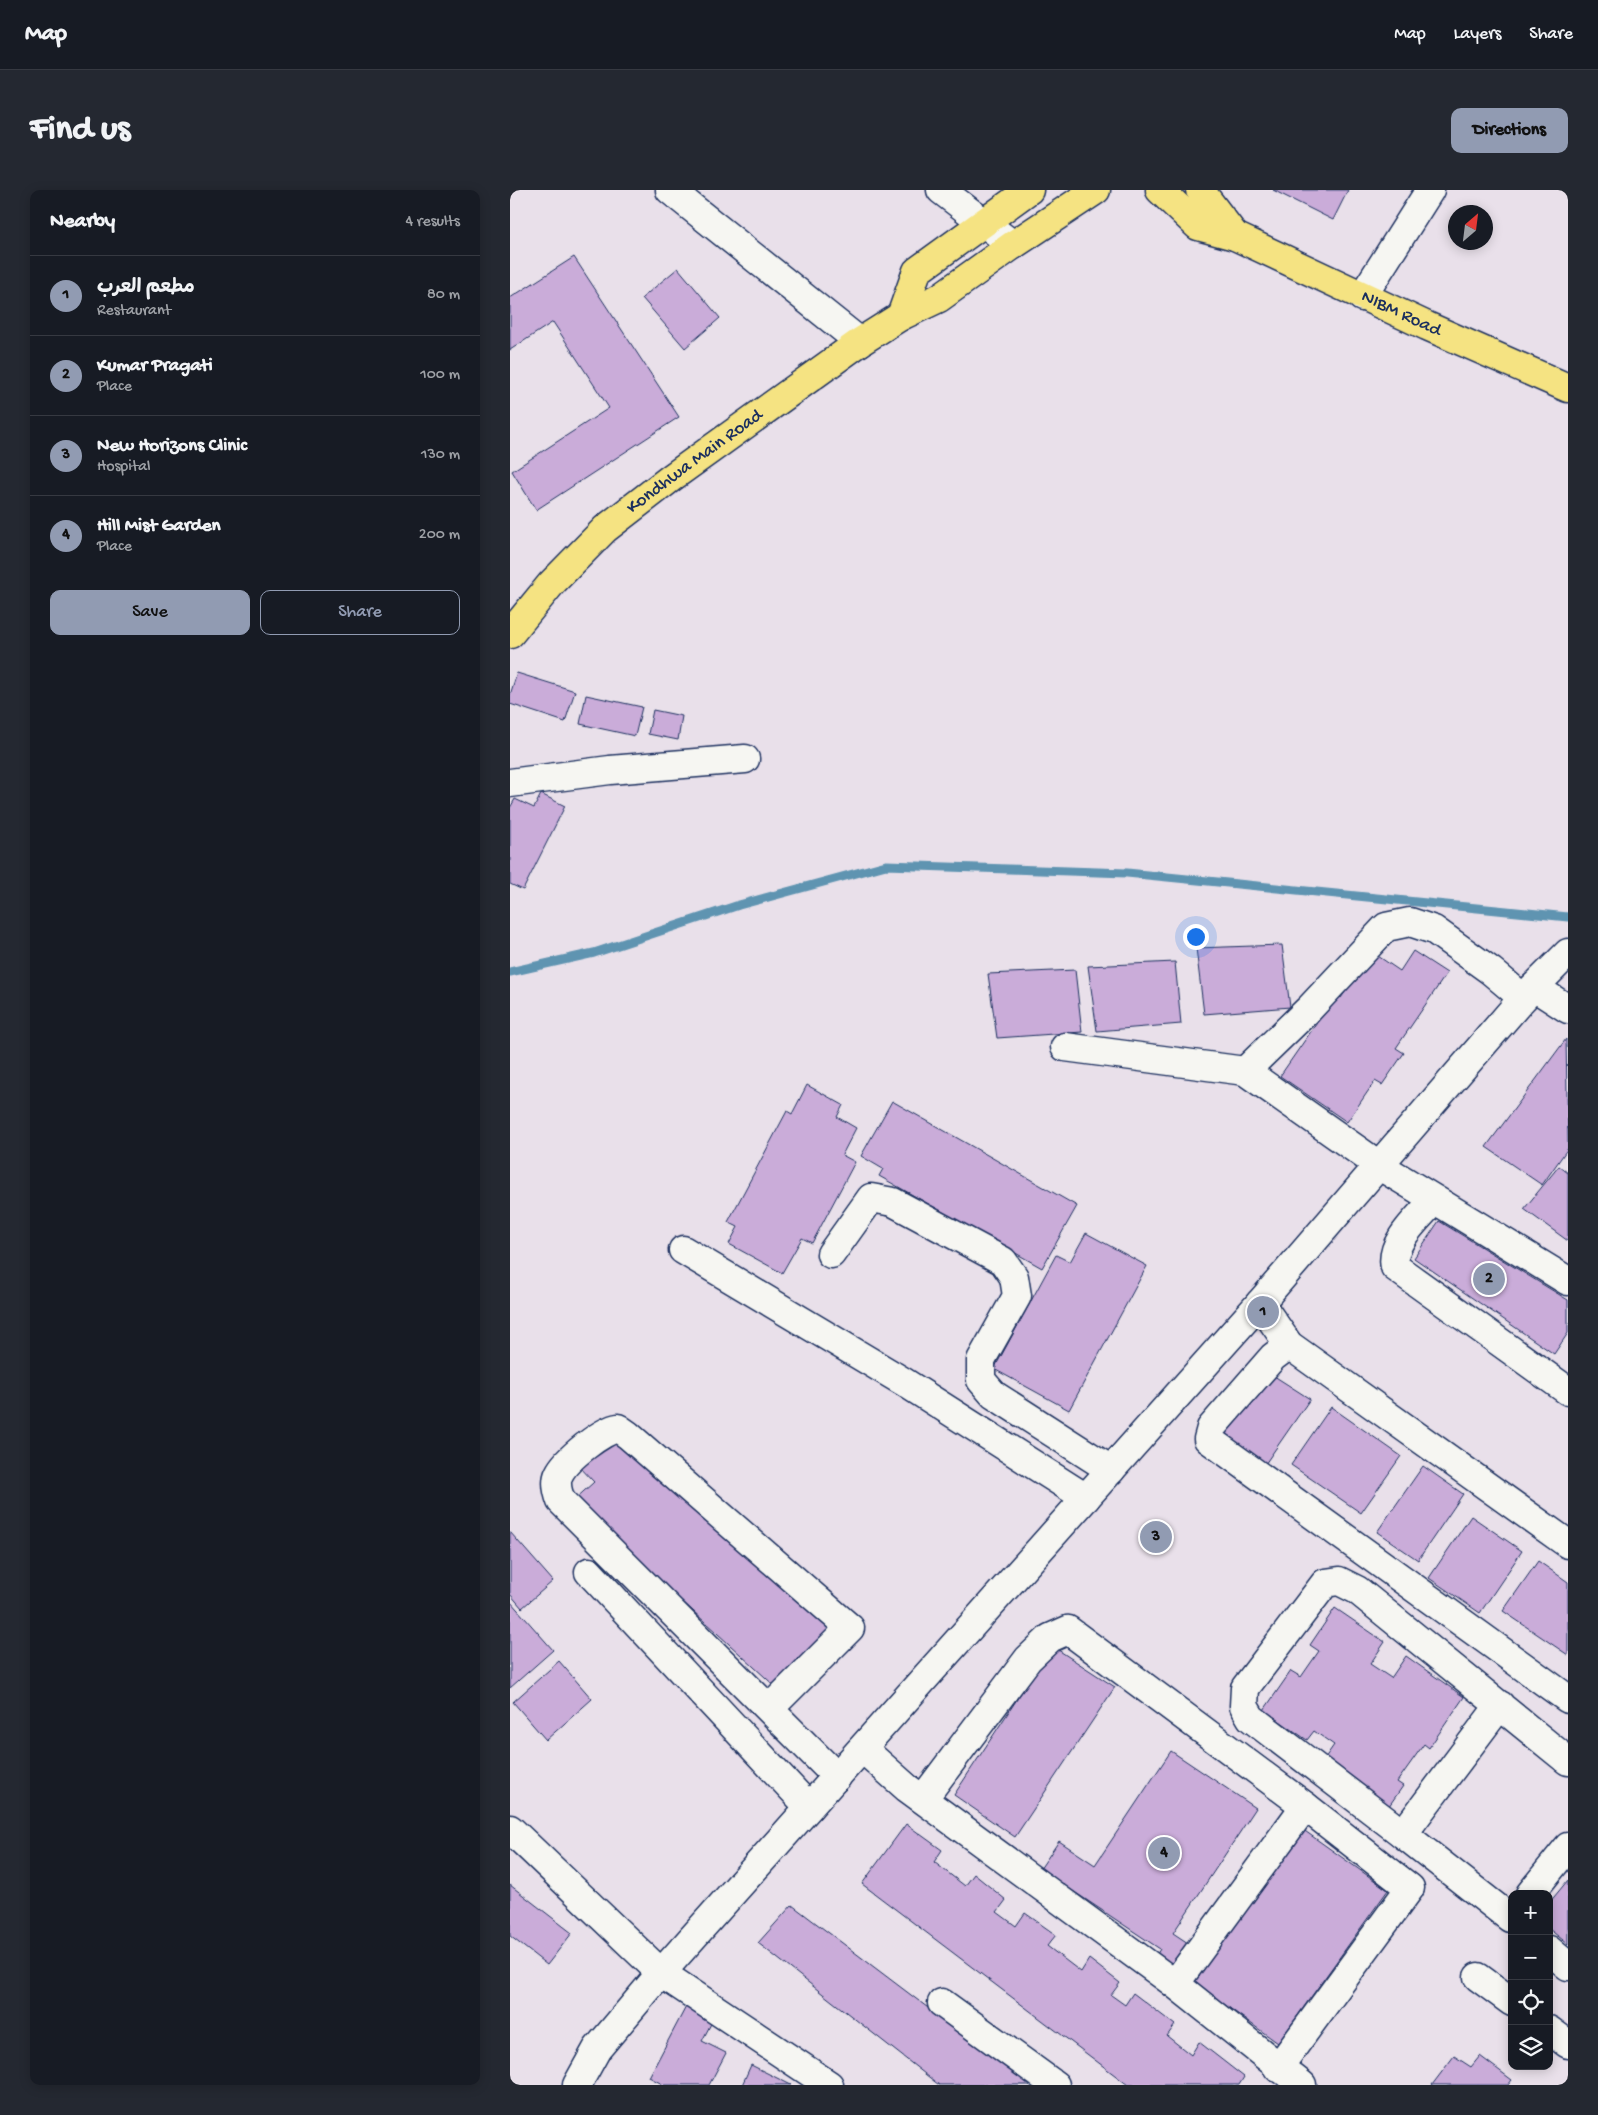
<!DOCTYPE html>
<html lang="en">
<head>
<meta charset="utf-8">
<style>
	:root { --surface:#171b24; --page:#242831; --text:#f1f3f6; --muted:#9ea1a6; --line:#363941; --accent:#919bb2 }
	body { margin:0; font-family:"Gochi Hand","Playpen Sans Arabic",sans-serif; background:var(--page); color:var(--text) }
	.controls { position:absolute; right:15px; bottom:15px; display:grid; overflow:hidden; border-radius:10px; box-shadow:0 2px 12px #0003 }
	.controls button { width:45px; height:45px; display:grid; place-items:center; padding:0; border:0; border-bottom:1px solid var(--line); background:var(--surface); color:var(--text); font:25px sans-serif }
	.compass { position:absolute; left:938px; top:15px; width:45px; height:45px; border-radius:50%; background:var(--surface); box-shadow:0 2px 12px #0003; rotate:28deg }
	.you { position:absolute; left:685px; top:746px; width:18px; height:18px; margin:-12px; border:4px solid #fff; border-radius:50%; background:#1a73e8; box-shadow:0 0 0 8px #1a73e833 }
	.badge { display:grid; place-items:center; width:32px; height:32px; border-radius:50%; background:var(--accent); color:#111; font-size:16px; font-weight:700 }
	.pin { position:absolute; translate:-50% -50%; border:2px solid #fff; box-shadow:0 1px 5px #0006 }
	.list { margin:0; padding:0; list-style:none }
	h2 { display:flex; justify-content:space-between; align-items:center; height:65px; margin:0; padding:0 20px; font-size:21px }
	h2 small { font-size:16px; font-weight:400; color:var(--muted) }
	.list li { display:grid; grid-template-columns:32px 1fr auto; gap:15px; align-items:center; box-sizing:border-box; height:80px; padding:0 20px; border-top:1px solid var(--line) }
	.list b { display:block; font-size:19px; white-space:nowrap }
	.list p { margin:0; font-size:16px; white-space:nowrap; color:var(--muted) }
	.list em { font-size:16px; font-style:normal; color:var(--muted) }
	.actions { display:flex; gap:10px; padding:15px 20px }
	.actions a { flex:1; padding:11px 0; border:1px solid var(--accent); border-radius:10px; text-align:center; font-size:18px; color:var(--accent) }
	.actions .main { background:var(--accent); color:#111 }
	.icon { flex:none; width:28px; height:28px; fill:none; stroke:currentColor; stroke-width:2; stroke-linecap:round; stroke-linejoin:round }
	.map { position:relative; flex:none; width:1058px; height:1895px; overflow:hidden; border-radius:10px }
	header { display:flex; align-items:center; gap:30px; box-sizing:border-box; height:70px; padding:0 25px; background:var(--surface); border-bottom:1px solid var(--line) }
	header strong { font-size:24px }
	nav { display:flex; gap:28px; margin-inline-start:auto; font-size:18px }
	.intro { display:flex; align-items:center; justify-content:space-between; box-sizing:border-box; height:120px; padding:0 30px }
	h1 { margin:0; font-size:35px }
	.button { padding:12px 22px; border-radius:10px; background:var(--accent); color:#111; font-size:18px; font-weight:700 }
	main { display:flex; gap:30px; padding:0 30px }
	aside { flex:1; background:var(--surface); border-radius:10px; box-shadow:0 2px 12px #0003 }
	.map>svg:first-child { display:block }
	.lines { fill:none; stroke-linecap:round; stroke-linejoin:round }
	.stream { stroke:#5e94b1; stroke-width:9 }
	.building { fill:#caacd9; stroke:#1b2f5e }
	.minor-casing { stroke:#1b2f5e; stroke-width:31 }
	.major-casing { stroke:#1b2f5e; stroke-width:31 }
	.minor { stroke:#f6f6f2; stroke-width:28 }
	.major { stroke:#f5e382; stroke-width:28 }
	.labels { text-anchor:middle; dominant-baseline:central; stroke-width:4; stroke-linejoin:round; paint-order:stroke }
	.street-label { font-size:19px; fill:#1b2f5e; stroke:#f6f6f2 }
</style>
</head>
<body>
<header>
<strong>Map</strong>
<nav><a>Map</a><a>Layers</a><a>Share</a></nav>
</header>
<div class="intro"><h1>Find us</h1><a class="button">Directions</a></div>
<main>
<aside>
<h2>Nearby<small>4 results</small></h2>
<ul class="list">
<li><span class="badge">1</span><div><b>مطعم العرب</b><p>Restaurant</p></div><em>80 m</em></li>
<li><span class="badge">2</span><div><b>Kumar Pragati</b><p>Place</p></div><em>100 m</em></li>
<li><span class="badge">3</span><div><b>New Horizons Clinic</b><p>Hospital</p></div><em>130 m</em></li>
<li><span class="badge">4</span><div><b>Hill Mist Garden</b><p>Place</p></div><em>200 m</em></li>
</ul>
<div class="actions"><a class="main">Save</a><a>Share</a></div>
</aside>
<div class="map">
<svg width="1058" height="1895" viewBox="0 0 1058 1895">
	<rect width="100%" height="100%" fill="#e9e0ea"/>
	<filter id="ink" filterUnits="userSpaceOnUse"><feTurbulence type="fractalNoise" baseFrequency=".02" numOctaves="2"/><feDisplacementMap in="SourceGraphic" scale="10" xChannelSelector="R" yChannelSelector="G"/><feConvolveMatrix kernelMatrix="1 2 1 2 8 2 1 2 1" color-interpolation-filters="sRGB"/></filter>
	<g filter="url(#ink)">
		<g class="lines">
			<polyline class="stream" points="0,782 84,763 229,715 376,675 617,683 1058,727"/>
		</g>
		<g class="building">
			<polygon points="763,0 838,0 823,30"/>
			<polygon points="64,67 169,227 26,320 2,281 99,218 43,132 0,160 0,108"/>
			<polygon points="168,78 210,128 175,158 132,108"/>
			<polygon points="7,483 65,501 55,532 0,514 0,505"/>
			<polygon points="76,505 132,517 125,546 70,534"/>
			<polygon points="143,520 172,526 168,550 138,544"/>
			<polygon points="31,604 55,616 13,700 0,694 0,618 5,609 24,618"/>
			<polygon points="772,755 780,817 694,824 686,758"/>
			<polygon points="903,761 937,783 886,858 894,863 872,895 865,891 837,932 770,886 827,804 831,808 862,762 890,781"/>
			<polygon points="665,772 671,834 587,841 578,776"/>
			<polygon points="565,780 572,842 487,848 478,784"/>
			<polygon points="1056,849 1058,958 1032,995 976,957"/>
			<polygon points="297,895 333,915 327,927 346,938 332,965 345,972 302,1053 292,1048 272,1083 219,1054 228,1037 218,1032 277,921 282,924"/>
			<polygon points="382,911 567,1016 532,1078 369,986 373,979 351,966"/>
			<polygon points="1049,976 1058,983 1058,1051 1014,1019"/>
			<polygon points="929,1031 1058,1110 1058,1143 1044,1164 904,1068"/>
			<polygon points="576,1043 637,1076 559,1220 484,1179 546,1065 560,1072"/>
			<polygon points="761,1184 800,1209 753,1277 708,1245"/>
			<polygon points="821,1217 891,1266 851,1323 781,1275"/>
			<polygon points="99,1244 324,1440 268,1499 63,1311 84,1292 68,1275"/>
			<polygon points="913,1276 953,1304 908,1370 867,1342"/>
			<polygon points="961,1326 1012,1361 970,1423 919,1388"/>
			<polygon points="0,1342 43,1391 12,1418 0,1404"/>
			<polygon points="1028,1371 1058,1392 1058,1465 993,1421"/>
			<polygon points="0,1411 43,1460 0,1498"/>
			<polygon points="825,1418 875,1452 860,1474 881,1488 896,1466 954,1507 919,1558 914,1554 887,1592 893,1596 874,1623 808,1578 824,1555 804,1541 797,1550 754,1520 781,1481 791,1487 809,1461 800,1455"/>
			<polygon points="542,1456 605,1497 505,1647 444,1605"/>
			<polygon points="49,1471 82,1509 36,1550 3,1512"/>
			<polygon points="661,1561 746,1618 663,1743 681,1755 661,1785 642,1772 650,1759 530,1679 549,1651 585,1675"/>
			<polygon points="396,1634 432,1660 424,1672 455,1696 464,1684 496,1710 487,1722 506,1736 515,1723 546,1745 537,1756 571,1782 579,1769 610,1793 601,1805 615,1815 623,1803 665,1835 657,1846 681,1865 689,1852 734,1887 729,1895 618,1895 352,1694"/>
			<polygon points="792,1639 878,1700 768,1853 682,1791"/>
			<polygon points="1058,1690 1058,1754 1039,1739 1039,1713"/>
			<polygon points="0,1695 62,1743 37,1775 0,1746"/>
			<polygon points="282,1715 520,1895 429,1895 248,1753"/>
			<polygon points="179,1811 205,1826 192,1851 216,1863 199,1895 154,1895 139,1887"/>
			<polygon points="944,1866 961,1877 970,1866 1002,1890 998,1895 922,1895"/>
			<polygon points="241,1875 281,1895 232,1895"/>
		</g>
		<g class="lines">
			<g class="minor-casing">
				<g id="minor">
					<polyline points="160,0 350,152"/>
					<polyline points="431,0 503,55"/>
					<polyline points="852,107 920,0"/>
					<polyline points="0,593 100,580 235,569"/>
					<polyline points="1024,797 1058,819"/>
					<polyline points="555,857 735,881 870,976 1058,1091"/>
					<polyline points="735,881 799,819 876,737 900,732 924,740 981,781 1013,808"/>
					<path d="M924,1010C910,1027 879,1052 885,1077L1058,1201"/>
					<polyline points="173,1060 394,1192 576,1308"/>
					<polyline points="321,1064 361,1008 383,1012 493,1071 504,1087 507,1106 471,1170 471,1190 484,1205 601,1280"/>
					<polyline points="750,1113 779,1155 1058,1354"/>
					<polyline points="779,1155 763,1167 701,1238 698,1249 1058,1509"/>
					<polyline points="79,1382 299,1617"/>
					<polyline points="990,1515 893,1644 741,1528 734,1516 735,1498 815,1393 829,1391 847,1400 1058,1571"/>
					<path d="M260,1518L340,1438L118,1245L108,1238C93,1240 56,1269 49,1284C45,1292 48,1303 51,1311L327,1587"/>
					<polyline points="353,1559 397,1598 665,1794 792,1895"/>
					<polyline points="413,1609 518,1469 540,1448 558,1440 795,1616 900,1698 768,1878"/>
					<polyline points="0,1639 151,1783 319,1895"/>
					<polyline points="893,1644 1000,1728 1002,1726"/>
					<polyline points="1020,1704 1058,1657"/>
					<polyline points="1039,1760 1058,1776"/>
					<polyline points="968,1787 1002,1812"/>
					<polyline points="665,1794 795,1616"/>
					<polyline points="432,1813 545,1895"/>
					<polyline points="1039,1840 1058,1854"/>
					<polyline points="67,1895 87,1859 151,1783 750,1113 1013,808 1058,763"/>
				</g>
			</g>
			<g class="major-casing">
				<g id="major">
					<path id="s1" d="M650,0L688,36L725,46L917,136L1058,198"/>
					<polyline points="690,0 725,46"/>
					<polyline points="391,126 407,81 519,0"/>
					<path id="s2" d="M0,444L41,394L95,339L161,288L350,152L391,126L429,108L503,55L586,0"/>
				</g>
			</g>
			<use href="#minor" class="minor"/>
			<use href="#major" class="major"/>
		</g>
	</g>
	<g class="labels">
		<g class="street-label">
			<text stroke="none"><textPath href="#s1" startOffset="274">NIBM Road</textPath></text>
			<text stroke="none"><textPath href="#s2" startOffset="254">Kondhwa Main Road</textPath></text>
		</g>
	</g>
</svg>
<div class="controls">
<button>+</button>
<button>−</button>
<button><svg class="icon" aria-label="locate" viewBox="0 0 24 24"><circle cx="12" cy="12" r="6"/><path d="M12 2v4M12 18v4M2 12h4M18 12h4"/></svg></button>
<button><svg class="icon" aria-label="layers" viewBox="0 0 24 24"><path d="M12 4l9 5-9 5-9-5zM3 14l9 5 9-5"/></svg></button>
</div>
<svg class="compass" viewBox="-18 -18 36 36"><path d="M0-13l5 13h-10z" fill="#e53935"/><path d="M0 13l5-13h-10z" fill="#9ea1a6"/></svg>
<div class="you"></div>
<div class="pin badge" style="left:753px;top:1122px">1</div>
<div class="pin badge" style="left:979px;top:1089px">2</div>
<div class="pin badge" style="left:646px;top:1347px">3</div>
<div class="pin badge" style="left:654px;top:1663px">4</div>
</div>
</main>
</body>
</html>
